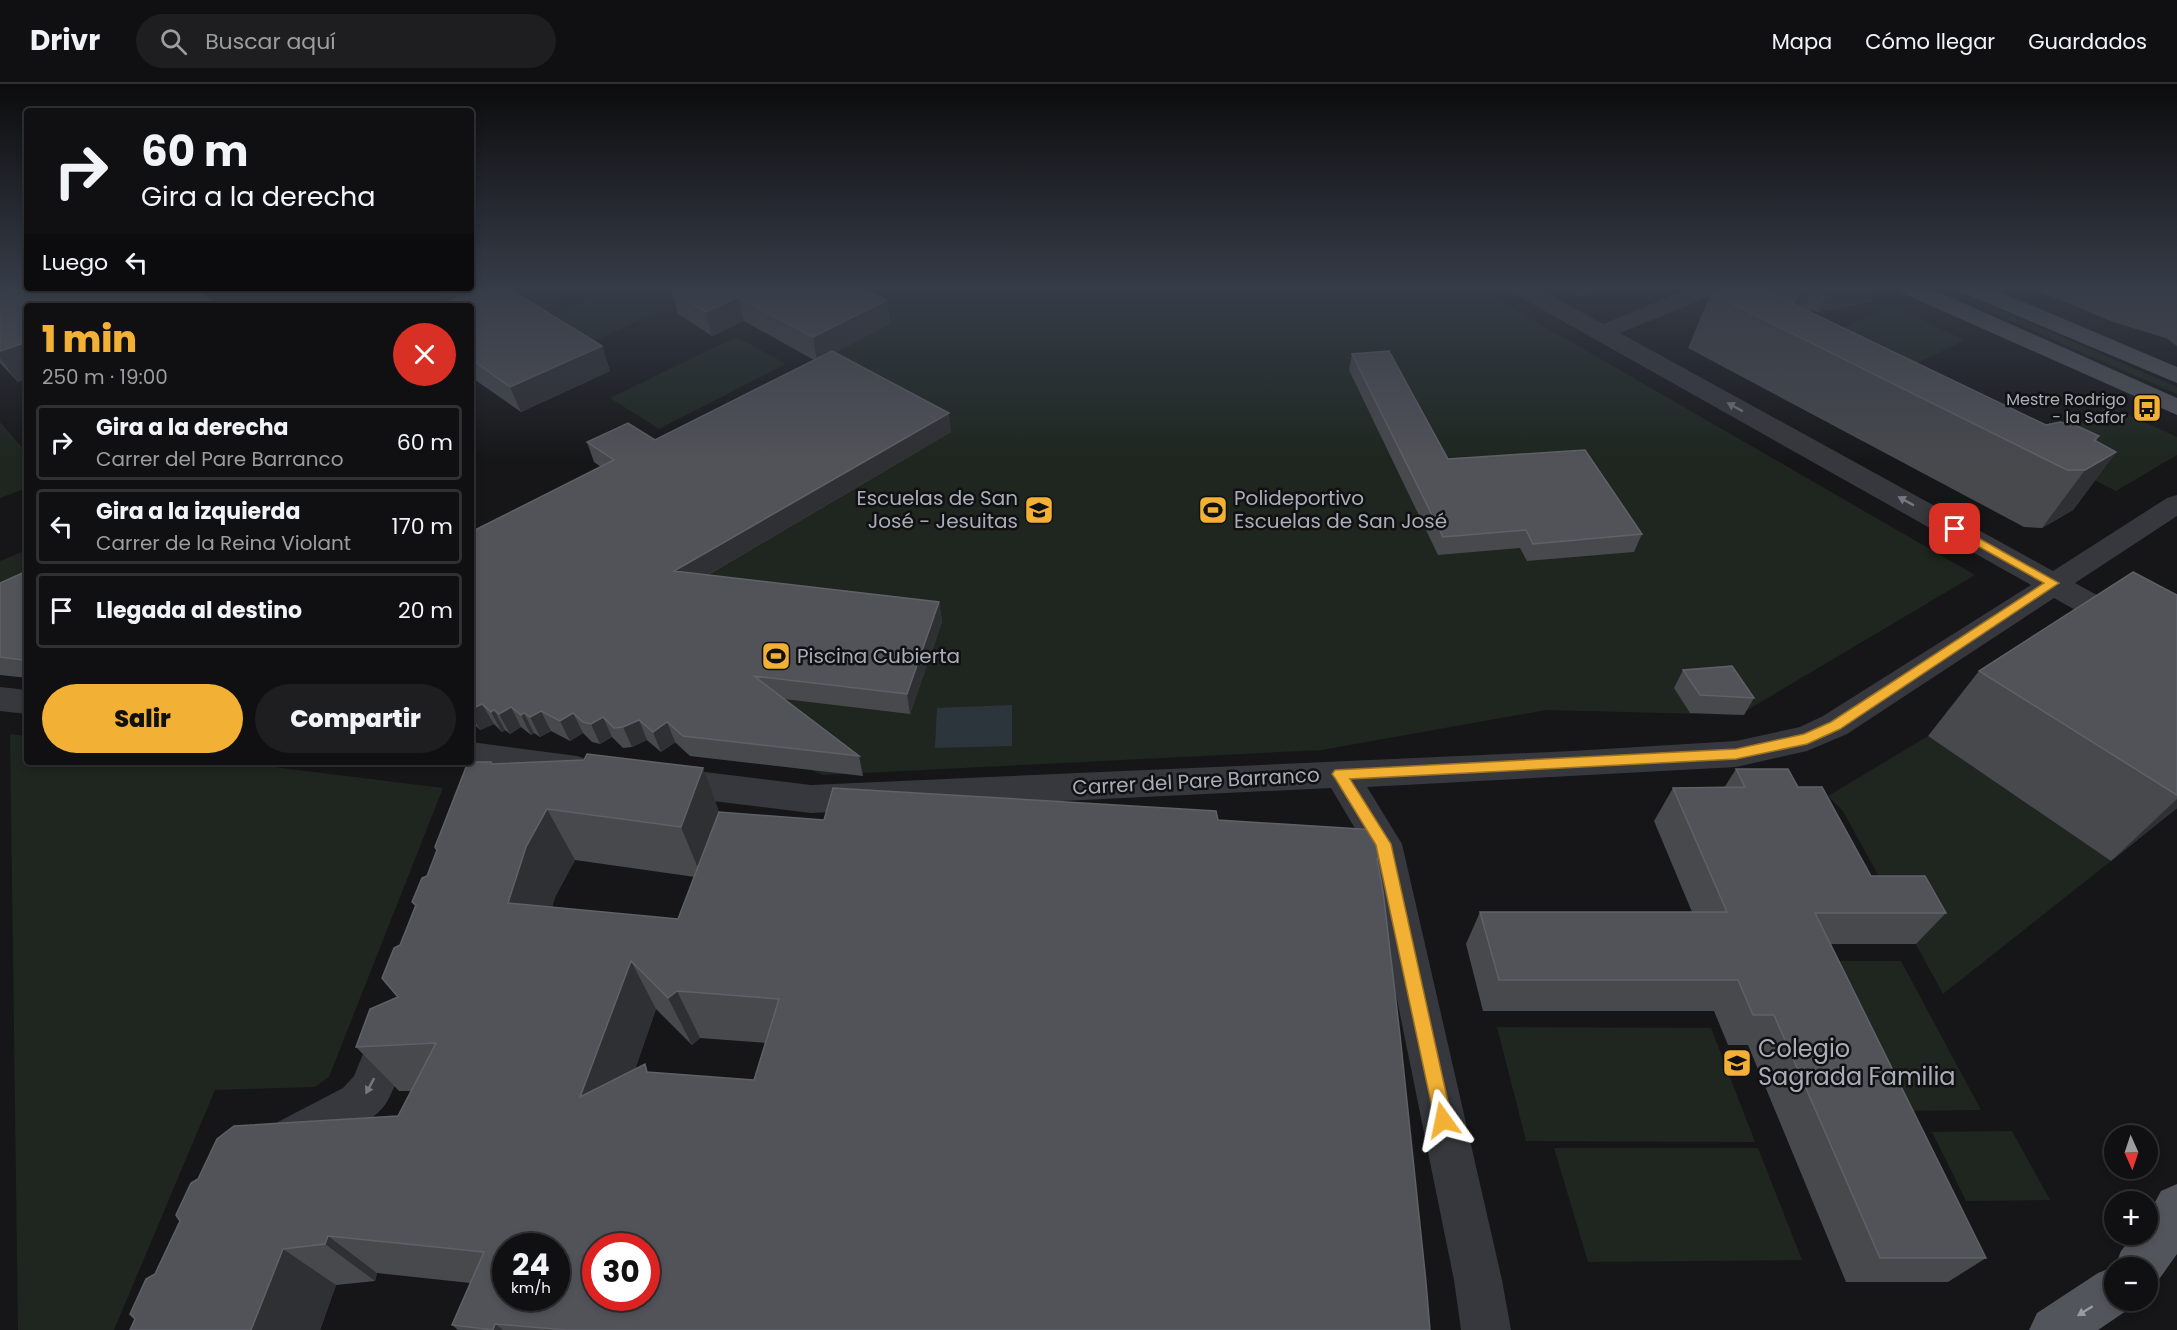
<!DOCTYPE html>
<html lang="es">
<meta charset="utf-8">
<style>
body{margin:0;font-family:Poppins,sans-serif;background:#1e1e20;color:#f1f3f6;height:100vh;display:flex;flex-direction:column;font-size:22px;white-space:nowrap}
*{box-sizing:border-box;margin:0}
p{font-size:20px;color:#9c9d9f}
.icon{flex:none;width:33px;height:33px;fill:none;stroke:currentColor;stroke-width:2;stroke-linecap:round;stroke-linejoin:round}
.map{position:relative;flex:1;overflow:hidden}
.details{position:absolute;left:24px;top:219px;width:450px;height:462px;display:flex;flex-direction:column;background:#101012;border-radius:6px;box-shadow:0 3px 9px #0003,0 0 0 2px #303032}
.details>*{flex:none}
.guide{position:absolute;left:24px;top:24px;width:450px;height:183px;border-radius:6px;box-shadow:0 3px 9px #0003,0 0 0 2px #303032;background:#101012;color:#f1f3f6;overflow:hidden}
.needle{width:39px;rotate:177deg}
.controls{position:absolute;left:2104px;top:1041px;display:grid;gap:12px}
.controls a{display:grid;place-items:center;width:54px;height:54px;border-radius:50%;background:#101012;box-shadow:0 3px 9px #0003,0 0 0 2px #303032;font-size:30px}
.speed{position:absolute;left:492px;top:1149px;display:flex;gap:12px;font-size:30px;font-weight:700;text-align:center}
.speed>*{display:grid;place-content:center;width:78px;height:78px;border-radius:50%;background:#101012;box-shadow:0 3px 9px #0003,0 0 0 2px #303032;line-height:1}
.speed small{font-size:15px;font-weight:400}
.speed .limit{border:9px solid #d22;background:#fff;color:#111}
.pin{position:absolute;display:grid;place-items:center;width:51px;height:51px;color:#fff;margin:-26px;border-radius:12px;box-shadow:0 3px 9px #0006}
.me{position:absolute;width:66px;margin:-33px;rotate:348deg;stroke-linejoin:round;filter:drop-shadow(0 0 4px #0008)}
.turn{display:flex;align-items:center;gap:21px;height:126px;padding:0 18px;font-size:27px}
.turn .icon{width:78px;height:78px;stroke-width:2.5}
.turn b{display:block;font-size:42px;line-height:51px}
.then{display:flex;align-items:center;height:57px;padding:0 18px;background:#0003;gap:12px;font-size:22px}
.round{display:grid;place-items:center;flex:none;width:63px;height:63px;border-radius:32px;background:#1e1e20}
.headline{display:flex;align-items:center;justify-content:space-between;height:102px;padding:0 18px}
h1{font-size:36px;font-weight:800;line-height:45px;color:#f2b134}
.action{display:flex;gap:12px;margin-top:auto;padding:12px 18px}
.action a{flex:1;height:69px;border-radius:36px;background:#f2b134;color:#111;font-size:24px;font-weight:800;line-height:69px;text-align:center}
.action a+a{background:#1e1e20;color:#f1f3f6}
ul{padding:0;list-style:none}
li{display:flex;align-items:center;gap:18px;height:75px;margin:0 12px 9px;padding:0 6px;border:3px solid #303032;border-radius:6px}
li div{flex:1}
li b{display:block;font-size:22px}
li em{font-style:normal}
header{display:flex;align-items:center;gap:36px;box-sizing:border-box;height:84px;padding:0 30px;background:#101012;border-bottom:2px solid #303032}
header strong{font-size:28px}
nav{display:flex;gap:33px;margin-inline-start:auto;font-size:21px}
.search{width:420px;height:54px;background:#1e1e20;display:flex;align-items:center;gap:15px;box-sizing:border-box;padding:0 21px;border-radius:33px;color:#9c9d9f;font-size:22px}
.map>svg:first-child{display:block}
</style>
<header>
<strong>Drivr</strong>
<div class="search"><svg class="icon" aria-label="search" viewBox="0 0 24 24"><circle cx="10" cy="10" r="6"/><path d="M15 15l6 6"/></svg>Buscar aquí</div>
<nav><a>Mapa</a><a>Cómo llegar</a><a>Guardados</a></nav>
</header>
<div class="map">
<svg width="2177" height="1246" viewBox="0 0 2177 1246">
<rect width="100%" height="100%" fill="#161618"/>
<path fill="#1e261f" d="M525,203L471,225V222H458L438,209L451,204Z
M532,203H593L541,225L515,210Z
M618,203H714L591,258L548,233Z
M818,203H1476L1975,491L1739,631L1546,626L1322,666L823,691L811,686L690,672L675,659L661,668L645,655L643,529L836,286Z
M1933,203H1948L2177,303V310Z
M1892,222L1965,256L1887,294L1813,257Z
M736,253L786,280L659,345L610,314Z
M2109,322L2177,353V371L2116,407L2031,365Z
M0,338L27,369V404L0,414Z
M27,466V501L0,513V477Z
M10,650L27,652V678H234L443,704L329,993L315,1003L215,1006L114,1246H18Z
M1928,652L2111,777L1943,910L1843,727L1828,712Z
M1811,877H1901L1981,1026L1882,1027Z
M1497,943L1711,944L1755,1058L1526,1057Z
M2012,1047L2050,1116L1966,1117L1932,1048Z
M1554,1064H1758L1802,1176L1588,1178Z"/>
<path fill="#2c353c" d="M1012,621V662L935,664L937,624Z"/>
<g fill="none" stroke-linecap="round" stroke-linejoin="round">
<path fill="#37383d" fill-rule="evenodd" d="M1508,203H1536L1603,240L1693,203H1724L1721,208L1620,249L2053,487L2167,414L2177,411V432L2075,499L2177,555V580L2166,577L2054,514L1847,650L1807,667L1736,683L1367,703L1402,760L1502,1196L1511,1246H1461L1454,1196L1366,763L1331,704L811,729L664,711L652,707L647,697L652,687L664,683L811,701L1572,667L1736,657L1800,643L1823,632L2031,501L1511,208Z
M0,603L27,606V630L0,627Z
M471,658L577,672L589,676L594,685L589,694L577,698L471,684L458,678H471Z
M394,925L409,931L415,944C407,966 397,1003 385,1021C371,1041 314,1067 290,1077L274,1070L268,1055L274,1040L343,1004L354,992L379,931Z"/>
<path fill="#53555c" fill-rule="evenodd" d="M1897,203H1927L2177,314V331L1900,208Z
M1958,203H1988L2177,283V299L1961,208Z
M2177,1100V1170L2155,1201L2148,1204V1184H2115V1216H2135L2132,1223L2098,1246H2029L2037,1229L2098,1189L2115,1182L2121,1167L2134,1150H2148V1131L2161,1107Z"/>
</g>
<path fill="#47494d" fill-rule="evenodd" d="M0,203L27,222V294L18,298L0,279Z
M1562,203H1611L1581,213Z
M1764,203H1879L1871,218L1818,228L1806,226L2046,341L2099,352L2096,357L2116,368L2073,426L2042,444L2024,443L1688,264L1711,209L1763,205Z
M2029,203H2177V262L2166,254L2113,238Z
M671,206L887,216L890,240L835,268L951,348L708,491L939,518L942,538L910,630L784,615L859,672L863,692L690,672L675,658L661,668L647,656L632,663L623,664L612,653L600,660L592,658L583,649L570,657L551,647L540,653L534,649L531,651L521,643L510,650L505,646L502,648L494,640L480,646L476,642L472,644L471,642V448L601,383L594,378L587,358L655,356L814,276L744,237L712,252L678,230Z
M471,222L602,262L610,287L521,328L471,293Z
M1352,270L1448,375L1642,450L1634,468L1527,477L1520,464L1438,471L1349,286Z
M27,487V594L0,591V499Z
M2177,511V724L2111,777L1928,652L1979,587Z
M1683,586L1754,614L1744,631L1690,629L1674,604Z
M492,680L719,728L824,736H1218L1379,773L1378,779L1430,1246H458L452,1241L470,1199L377,1189L375,1197L336,1201L320,1246H130L155,1190L398,1032L411,1007H399L356,963L398,913L400,861L415,822L412,818ZM575,776L695,793L678,835L552,823L555,813ZM656,925L692,961L700,954L766,959L754,996L649,988L635,985Z
M1736,685L1798,703L1871,792L1946,829L1916,860H1831L1986,1174L1948,1198H1846L1748,961H1728L1714,927H1483L1466,860L1480,828H1692L1654,737L1673,704H1724Z"/>
<path fill="#2f3033" d="M1584,203H1611L1581,213Z
M1802,203H1814L1803,226L1789,231Z
M1830,203H1879L1871,218L1818,228Z
M738,213L744,237L712,252L706,228Z
M887,216L890,240L817,278L813,253Z
M27,258V294L18,298L0,274V267Z
M602,262L610,287L521,328L510,303Z
M949,329L951,348L680,507L674,487Z
M2116,368L2073,426L2042,444L2085,386Z
M939,518L942,538L910,630L907,610Z
M27,574V581L23,576Z
M482,620L494,640L480,646L471,630V625Z
M511,623L521,643L510,650L499,630Z
M494,626L505,646L502,648L491,628Z
M541,627L551,647L540,653L530,633Z
M524,629L534,649L531,651L521,631Z
M573,629L583,649L570,657L560,637Z
M603,633L612,653L600,660L591,640Z
M471,634L476,642L472,644L471,641Z
M639,636L647,656L632,663L623,643Z
M667,638L675,658L661,668L653,648Z
M703,684L722,735L702,794L681,743Z
M2177,715V724L2111,777Z
M547,725L575,776L555,813L539,868L508,819L526,763Z
M631,877L656,925L611,1056L580,1013Z
M677,907L700,954L692,961L668,914Z
M328,1152L377,1189L375,1197L325,1160Z
M283,1165L336,1201L320,1246H251Z
M495,1240L503,1246H493Z"/>
<path fill="#525359" stroke="#5f6168" stroke-width="1.5" fill-rule="evenodd" d="M0,203H27V204H195L218,222H27V258L0,267V231H1L0,230Z
M484,203H506L602,262L510,303L471,275V222H437Z
M678,203H859L887,216L813,253L738,213L706,228L671,206Z
M1724,203H1758L2046,341L2060,338L2073,340L2099,352L2094,356L2116,368L2085,386H2067L1711,209Z
M832,267L949,329L674,487L939,518L907,610L754,592L859,672L683,652L667,638L653,648L639,636L623,643L614,644L603,633L591,640L583,638L573,629L560,637L541,627L530,633L524,629L521,631L511,623L499,630L494,626L491,628L482,620L471,625V448L614,376L587,358L628,339L655,356Z
M1389,267L1448,375L1585,366L1642,450L1533,460L1526,446L1443,453L1352,270Z
M27,487V574L23,576L0,573V499Z
M2133,488L2177,511V711L1979,587Z
M1732,582L1754,614L1700,611L1683,586Z
M587,670L703,684L681,743L547,725L526,763L508,819L678,835L719,728L824,736L833,704L1216,727L1218,736L1376,746L1379,773L1377,775L1383,807L1400,951L1426,1198L1430,1246H566L495,1240L493,1246L452,1241L484,1168L328,1152L325,1160L283,1165L251,1246H130L135,1235L130,1230L146,1195L155,1190L180,1137L176,1131L191,1099L198,1095L217,1055L234,1042L398,1032L436,959L356,963L370,925L398,913L382,894L394,864L400,861L416,821L412,818L422,794L427,792L437,766L435,763L468,678H491L492,680L584,676ZM631,877L668,914L677,907L779,915L754,996L647,988L645,980L580,1013ZM506,1162H556V1214H506ZM596,1162H646V1214H596Z
M1736,685H1788L1798,703H1822L1871,792H1925L1946,829H1815L1986,1174H1880L1774,931H1753L1738,896H1499L1480,828H1727L1673,704L1745,703Z"/>
<defs><path id="oneway-solid" d="M-6-.8H1V-3.2L6.5 0L1 3.2V.8H-6Z" transform="scale(1.5)"/></defs>
<g fill="#757881">
<use href="#oneway-solid" transform="translate(1735 323) rotate(-151)"/>
<use href="#oneway-solid" transform="translate(1906 417) rotate(-151)"/>
<use href="#oneway-solid" transform="translate(370 1002) rotate(118)"/>
</g>
<use fill="#979ba6" href="#oneway-solid" transform="translate(2085 1227) rotate(148)"/>
<linearGradient id="sky" x2="0" y2="1"><stop stop-color="#0c0c0d"/><stop offset="0.54" stop-color="#363c48"/><stop offset="1" stop-color="#363c48" stop-opacity="0"/></linearGradient>
<rect width="2177" height="378" fill="url(#sky)"/>
<path fill="#f2b134" stroke="#9d7322" stroke-width="1.5" d="M1955,441L2059,499L1840,645L1807,660L1736,675L1350,695L1391,760L1452,1036L1449,1042L1443,1044L1436,1042L1376,761L1335,694L1332,690L1335,686L1736,665L1804,650L1831,638L2044,499L1951,447L1950,445Z"/>
<defs>
<g id="bus-square" transform="scale(1.5)"><rect x="-9" y="-9" width="18" height="18" rx="4" fill="#f2b134" stroke="#111113"/><path d="M-5-6H5V4H4V6H2V4H-2V6H-4V4H-5ZM-3.5-4V0h7V-4ZM-3.5 1.2v1.5H-2V1.2ZM2 1.2v1.5H3.5V1.2Z" fill="#111"/></g>
<g id="school-square" transform="scale(1.5)"><rect x="-9" y="-9" width="18" height="18" rx="4" fill="#f2b134" stroke="#111113"/><path d="M0-5L7-2L0 1L-7-2ZM-4 1L0 2.5L4 1V4Q0 6-4 4Z" fill="#111"/></g>
<g id="stadium-square" transform="scale(1.5)"><rect x="-9" y="-9" width="18" height="18" rx="4" fill="#f2b134" stroke="#111113"/><path d="M0-5a6.5 5 0 1 0 0 10a6.5 5 0 1 0 0-10ZM-3.5-1.8h7v3.6h-7Z" fill="#111"/></g>
</defs>
<g fill-rule="evenodd">
<use href="#bus-square" x="2147" y="324"/>
<use href="#school-square" x="1039" y="426"/>
<use href="#stadium-square" x="1213" y="426"/>
<use href="#stadium-square" x="776" y="572"/>
<use href="#school-square" x="1737" y="979"/>
</g>
<g text-anchor="middle" stroke-width="5" stroke-linejoin="round" paint-order="stroke">
<g font-size="16" fill="#a8adb8" stroke="#111113" text-anchor="end">
<text x="2126" y="321">Mestre Rodrigo<tspan x="2126" dy="18">- la Safor</tspan></text>
</g>
<g font-size="20" fill="#a8adb8" stroke="#111113" text-anchor="start">
<text x="1018" y="421" text-anchor="end">Escuelas de San<tspan x="1018" dy="23">José - Jesuitas</tspan></text>
<text x="1234" y="421">Polideportivo<tspan x="1234" dy="23">Escuelas de San José</tspan></text>
<text x="797" y="579">Piscina Cubierta</text>
</g>
<g font-size="20" fill="#a8adb8" stroke="#111113">
<text transform="translate(1196 697) rotate(-3)" y="7">Carrer del Pare Barranco</text>
</g>
<g font-size="24" fill="#a8adb8" stroke="#111113" text-anchor="start">
<text x="1758" y="973">Colegio<tspan x="1758" dy="28">Sagrada Familia</tspan></text>
</g>
</g>
</svg>
<div class="controls">
<a><svg class="needle" viewBox="-14 -14 28 28"><path d="M0-13l5 13h-10z" fill="#e53935"/><path d="M0 13l5-13h-10z" fill="#9c9d9f"/></svg></a>
<a>+</a>
<a>−</a>
</div>
<div class="speed"><div>24<small>km/h</small></div><div class="limit">30</div></div>
<div class="pin" style="left:1955px;top:445px;background:#d93025"><svg class="icon" aria-label="arrive" viewBox="0 0 24 24"><path d="M6 21V4h12l-3 4 3 4H6"/></svg></div>
<svg class="me" style="left:1443px;top:1036px" viewBox="-20 -20 40 40"><path d="M0-17L14 15 0 8-14 15z" fill="#f2b134" stroke="#fff" stroke-width="4"/></svg>
<div class="guide">
<div class="turn"><svg class="icon" aria-label="right" viewBox="0 0 24 24"><path d="M7 20v-9h11M14 6l5 5-5 5"/></svg><div><b>60 m</b>Gira a la derecha</div></div>
<div class="then">Luego<svg class="icon" aria-label="left" viewBox="0 0 24 24"><path d="M17 20v-9H6M10 6l-5 5 5 5"/></svg></div>
</div>
<section class="details">
<div class="headline"><div><h1>1 min</h1><p>250 m · 19:00</p></div><a class="round" style="background:#d93025;color:#fff"><svg class="icon" aria-label="close" viewBox="0 0 24 24"><path d="M6 6l12 12M18 6L6 18"/></svg></a></div>
<ul>
<li><svg class="icon" aria-label="right" viewBox="0 0 24 24"><path d="M7 20v-9h11M14 6l5 5-5 5"/></svg><div><b>Gira a la derecha</b><p>Carrer del Pare Barranco</p></div><em>60 m</em></li>
<li><svg class="icon" aria-label="left" viewBox="0 0 24 24"><path d="M17 20v-9H6M10 6l-5 5 5 5"/></svg><div><b>Gira a la izquierda</b><p>Carrer de la Reina Violant</p></div><em>170 m</em></li>
<li><svg class="icon" aria-label="arrive" viewBox="0 0 24 24"><path d="M6 21V4h12l-3 4 3 4H6"/></svg><div><b>Llegada al destino</b></div><em>20 m</em></li>
</ul>
<div class="action"><a>Salir</a><a>Compartir</a></div>
</section>
</div>
